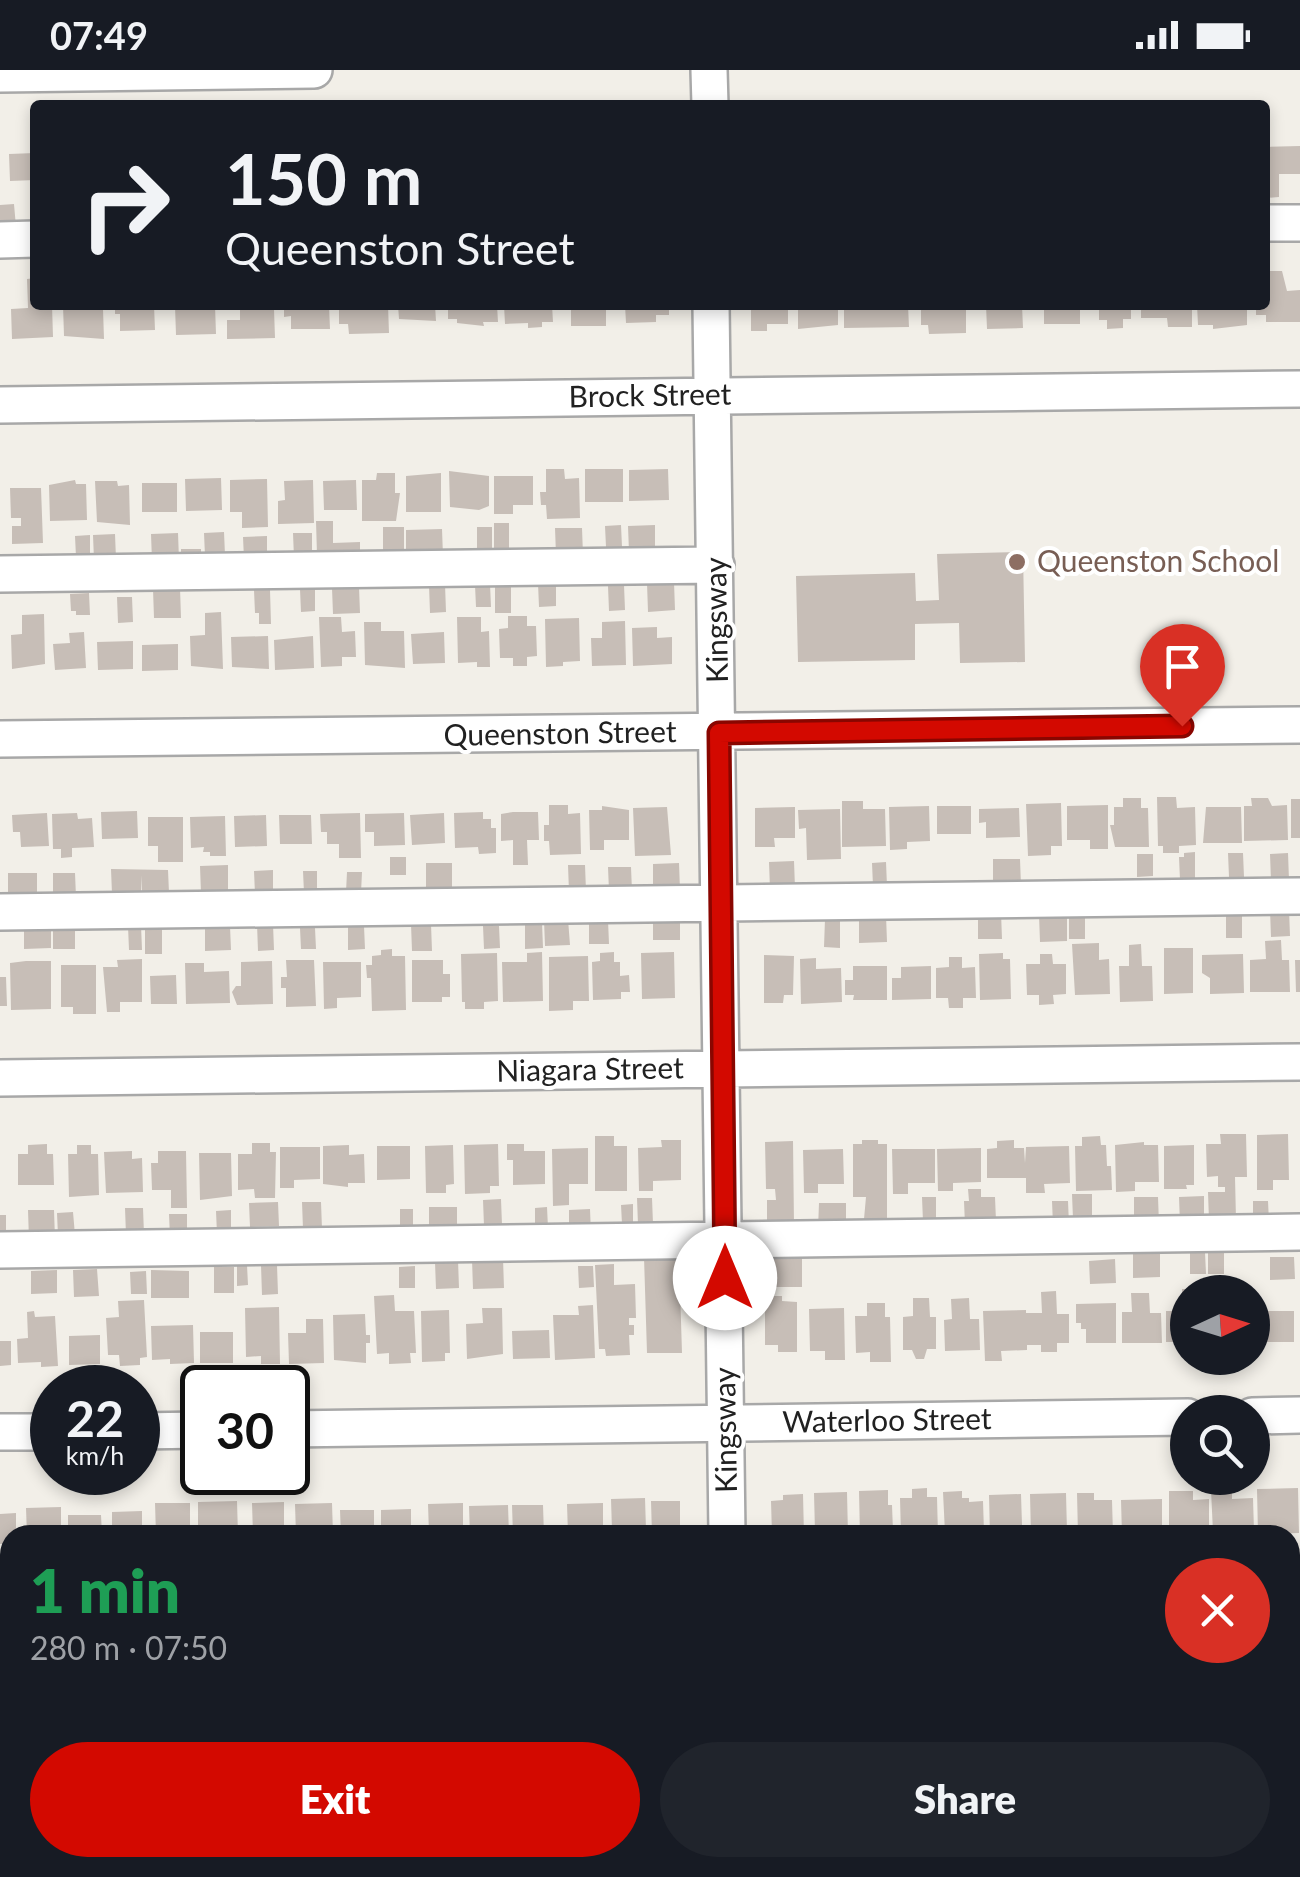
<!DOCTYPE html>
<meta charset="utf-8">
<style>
body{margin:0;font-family:Lato,sans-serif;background:#20242c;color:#f1f3f6;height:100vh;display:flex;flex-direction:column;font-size:38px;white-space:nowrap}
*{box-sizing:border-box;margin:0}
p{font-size:32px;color:#9ea1a6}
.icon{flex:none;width:55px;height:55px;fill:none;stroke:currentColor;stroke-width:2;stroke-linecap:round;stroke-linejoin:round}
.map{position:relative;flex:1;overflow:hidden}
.sheet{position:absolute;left:0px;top:1455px;width:1300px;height:352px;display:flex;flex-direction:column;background:#171b24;border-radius:30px 30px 0 0;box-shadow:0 5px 15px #0003}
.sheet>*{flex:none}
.hud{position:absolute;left:30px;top:30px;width:1240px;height:210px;border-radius:10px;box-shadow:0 5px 15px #0003;background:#171b24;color:#f1f3f6;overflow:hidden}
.needle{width:65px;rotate:86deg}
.tools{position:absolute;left:1170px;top:1205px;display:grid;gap:20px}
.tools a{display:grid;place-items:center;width:100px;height:100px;border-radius:50%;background:#171b24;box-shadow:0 5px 15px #0003;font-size:50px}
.speed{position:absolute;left:30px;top:1295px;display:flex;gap:20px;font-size:50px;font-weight:700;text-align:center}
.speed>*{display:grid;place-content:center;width:130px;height:130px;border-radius:50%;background:#171b24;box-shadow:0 5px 15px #0003;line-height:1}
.speed small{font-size:25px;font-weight:400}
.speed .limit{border:5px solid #111;border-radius:15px;background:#fff;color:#111}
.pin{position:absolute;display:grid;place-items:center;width:85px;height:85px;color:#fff;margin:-102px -42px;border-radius:50% 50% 50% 0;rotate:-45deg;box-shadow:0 0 10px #0007}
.pin .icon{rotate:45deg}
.me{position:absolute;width:110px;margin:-55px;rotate:0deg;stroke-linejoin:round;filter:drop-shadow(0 0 8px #0008)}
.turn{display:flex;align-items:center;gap:35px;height:210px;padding:0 30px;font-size:45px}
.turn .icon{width:130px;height:130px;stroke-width:2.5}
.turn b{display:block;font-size:70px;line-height:85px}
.round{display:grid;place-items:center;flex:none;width:105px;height:105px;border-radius:52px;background:#20242c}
.summary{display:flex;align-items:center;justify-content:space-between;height:170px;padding:0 30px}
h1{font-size:60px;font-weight:800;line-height:75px;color:#1e9e55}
.cta{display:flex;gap:20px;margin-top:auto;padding:20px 30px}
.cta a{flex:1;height:115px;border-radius:60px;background:#d30900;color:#fff;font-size:40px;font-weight:800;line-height:115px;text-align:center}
.cta a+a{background:#20242c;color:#f1f3f6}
.status{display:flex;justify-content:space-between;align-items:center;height:70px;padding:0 50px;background:#171b24;direction:ltr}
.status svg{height:28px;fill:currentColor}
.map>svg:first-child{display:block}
</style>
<div class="status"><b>07:49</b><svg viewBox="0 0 49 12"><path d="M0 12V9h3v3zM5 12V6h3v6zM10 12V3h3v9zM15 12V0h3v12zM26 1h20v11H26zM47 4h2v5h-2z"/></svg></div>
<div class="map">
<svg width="1300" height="1807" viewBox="0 0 1300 1807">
<rect width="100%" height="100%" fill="#f2efe8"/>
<path fill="#c7beb7" d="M1300,76V104H1279V127L1265,128V77Z
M35,83V110L10,111L9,84Z
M14,134L16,157H0V135Z
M1268,201H1282L1287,221L1300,220V252H1266V245H1256V235H1265Z
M35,208V235H52L53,267L12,269L11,239L28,238L27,209Z
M63,235H98V239H103L104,269L64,266Z
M115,235H154L155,260L120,261V244H115Z
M189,235H215L216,264L176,265L175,236Z
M284,235H329L330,259H291V246L284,247Z
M349,235H388L389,263L349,264L348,254H339V238H349Z
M398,235H435L436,251L399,249Z
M448,235H497L498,252H483L484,256L457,253V249H448Z
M504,235H552L553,252H542V257L528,258V253L505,254Z
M571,235H606V256H571Z
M625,235H669V245H656V252L626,253Z
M751,235H788V254H767V261H751Z
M798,235H838V255L798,259Z
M844,235H908L909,257L844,258Z
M921,235H966V263L929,264L928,255H921Z
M986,235H1022L1023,258L987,259Z
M1044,235H1080V254H1044Z
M1099,235H1131V249H1123V258L1107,259V250H1099Z
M1141,235H1192V257H1168L1167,248H1141Z
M1197,235H1247V255L1213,259V255H1198Z
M240,239H274L275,268L227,269V250H240Z
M546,399H564L565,409L579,408L580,448L547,449L546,435H541L540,422H546Z
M585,399H623V432H585Z
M668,399L669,430L629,431V400Z
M449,401L489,406V436L479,440L450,437Z
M377,403H395V423H400L396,451H362V410H376Z
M441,403V442H406V406Z
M494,406H533V435H513V444H494Z
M221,408L222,440L186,441L185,409Z
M267,409L268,457L242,458V442H230V410Z
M75,410L76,414H86L87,450L50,451L49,415Z
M313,410L314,453L278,454V431L285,430L284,411Z
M356,410L357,440H324L323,411Z
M95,411H117L118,416L129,415L130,455L97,452Z
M142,413H177V442H142Z
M10,418H41L43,473L12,474V456H21V448H11Z
M316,451H333V473L360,472V490L317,485Z
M494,453H509V479H494Z
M621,455L622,477H606L605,456Z
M655,455V482H629L628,456Z
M383,457H404V485L383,486Z
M477,457H492V483H477Z
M555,458H582L583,485H556Z
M442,459L443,486L406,487V460Z
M224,462L225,485L205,486L204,463Z
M178,463L179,490L152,491L151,464Z
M293,463H312V487L294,488Z
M115,464L116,489L94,490L93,465Z
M90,465V486L76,487L75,466Z
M267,466V489H244L243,467Z
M181,479H201V492H181Z
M1023,482L1025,592L960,593L959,553L915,554V590L798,592L796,506L915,503L916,531L939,530L937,484Z
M674,512L675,540L648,542L647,513Z
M538,513H556V536L539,537Z
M445,514L446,542L430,543L429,515Z
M490,514L491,537H476L475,515Z
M495,515H511V543H495Z
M624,515L625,540L609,541L608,516Z
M359,517L360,543L333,544L332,518Z
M180,518L181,548H154L153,519Z
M300,519H315V541L301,542Z
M254,520H270L271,554H259V543H255Z
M89,523L90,545H76V541H71L70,524Z
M117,527H132L133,552L118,553Z
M221,542L223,599L191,596L190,566L205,565V543Z
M44,544L45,594L12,599L11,565L22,564V545Z
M508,546H527V556H536L537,586L527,587V596H513V588H500L499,559L508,558Z
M319,547H341L342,562L355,561L356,587H342V596L321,597Z
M457,547H481V562L489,561L490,597H477V592L458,593Z
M579,548L580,591L563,592V596L546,597L545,549Z
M625,551L626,595L592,596L591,568H602V552Z
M364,552H381V561H404L405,598L365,595Z
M657,557V568L672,567V594L633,596L632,558Z
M84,562L86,598L55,600L53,574L70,573L69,563Z
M444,562L445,593L413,594L411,564Z
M268,566L269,599L232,597L231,567Z
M313,566L314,598L275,600L274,570Z
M133,571V599L98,600L97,572Z
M178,574V600L142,601V575Z
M1157,727H1176L1177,738L1195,737L1196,775L1179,776V783H1163V776H1158Z
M1123,728H1141V738H1148L1149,777H1115L1110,755H1114V737H1123Z
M1251,728H1268L1272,736L1287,735L1288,770L1244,771V736H1252Z
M1291,729H1300V768H1291Z
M842,731H863V739H885L886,776L842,777Z
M1061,733L1062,776H1051V785L1028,786L1026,734Z
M549,735H568V744L580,743L581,784L550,785L549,771H544V755H549Z
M1108,735V779H1090V770H1067V736Z
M602,736L629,740V770H604V780H590L589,740H602Z
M929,736L930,771L907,772V779L890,780L889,737Z
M937,736H971V764H937Z
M667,737L671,785L635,786L633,738Z
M795,737V768H774L775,777H755V738Z
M1206,737H1241L1242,773H1203Z
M1019,738L1020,767L986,768V752L979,753V739Z
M840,739L841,789L807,790L806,758L799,759L798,740Z
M137,741L138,768L102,769L101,742Z
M483,742V749H491V758H496V783L479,784L478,777L455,778L454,743Z
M513,742H538L539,770H527L528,795H513V770L501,771V744Z
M47,743L49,776L21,777L20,762H13L12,745Z
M77,743L78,749L92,748L94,777L72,778V787L61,788V779H53L52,744Z
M360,743L361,788H339V774H327V762H321L320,744Z
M404,743L405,775L374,776V762H365V744Z
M444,743L445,773L412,775L410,745Z
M266,745L267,776L235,777L234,746Z
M279,745H311L312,774H280Z
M225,746L226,786H210V782H203L204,777L191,778L190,747Z
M148,747H183V792H158V776H148Z
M1195,782V809L1180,810L1179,787H1184V783Z
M1228,783H1243L1244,807H1229Z
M1288,783L1289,810L1271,811L1270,784Z
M1137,784H1153V806L1137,807Z
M390,787H406V805H390Z
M993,789H1020L1021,816L993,817Z
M794,791L795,818L770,819L769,792Z
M886,792L887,816H873L872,793Z
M426,793H452V820L426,821Z
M679,793L680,820L653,821V794Z
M228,795V823H201L200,796Z
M568,795H585L586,821L569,822Z
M608,797H631L632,821H609Z
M111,799L168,800L169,823L142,824V805L141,824H112Z
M273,800V824H255L254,801Z
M303,801H317V823H304Z
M347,802H362L361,823L346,822Z
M8,803H37V829L8,830Z
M53,803H75L76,827L53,828Z
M1289,839L1290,866L1271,867L1270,840Z
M978,842H1001L1002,869H978Z
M1069,842H1085V869H1069Z
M1067,844V871L1040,872L1039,845Z
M1226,844H1242V868H1226Z
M886,845L887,872L859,873V846Z
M653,848H680V870H653Z
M568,849L570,875L545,876L544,850Z
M825,849H840V878L824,877Z
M589,850H608L609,874H589Z
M51,852V878L24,879V853Z
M542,852L543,878L525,879V853Z
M257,854H273L274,880L258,881Z
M411,854H431L432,881H412Z
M53,855H75V879H53Z
M141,855L142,880H129L128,856Z
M145,856H162V884H145Z
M230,856L231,880L205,881V859Z
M364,856L365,879L348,880V857Z
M483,856H499L500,878L484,879Z
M300,858H315L316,879H301Z
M1281,870L1282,890H1289L1290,922H1250V890L1266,889L1265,871Z
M1099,873V890L1109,889L1110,924L1075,925L1072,874Z
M1141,874L1142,896H1152L1153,931L1120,932L1119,896H1129V875Z
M1164,878H1193V923L1164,924Z
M392,879V886H405L406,940L372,941L371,908H367L366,895H372V886L381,885V880Z
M542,882L543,931L503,932L502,892H527V883Z
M614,882V892H620V906L629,905L630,922H621V929L593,930L592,892L600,891V883Z
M674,882L675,928L642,929L641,883Z
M497,883L498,931L484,932V939H465V932H462L461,884Z
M1003,883V889H1010L1011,929L980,930L979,884Z
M1040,884H1052L1053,894H1066V924L1053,925L1054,934L1039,935V925H1027L1026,894H1040Z
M1243,884L1244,923L1210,924V908L1202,903V885Z
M764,885L794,886L793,925H784L783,933H764Z
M588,886L589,931H573V940L549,941V887Z
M949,887H962V898L975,897L976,928H963V938H949L948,928H936V898L949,897Z
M816,888V899L841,898L842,932L801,934L800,889Z
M142,889V932H120V942H107L103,897H118L117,890Z
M286,890H314L316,936L286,937V918H281V907H287Z
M412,890H443V904H450V927H442V932H412Z
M1295,890H1300V922H1296Z
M26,891H51V939L11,940L10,893Z
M272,891L273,934L237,935L232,922L236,916H241V892Z
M323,892H361V927L337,928V938L324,939Z
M185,893H204V902L229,901L230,933L186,934Z
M61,895H96V944H73V937H61Z
M853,896H887V930H853L854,925H845V910H853Z
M931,896V929L892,930V908H901V897Z
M176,905L177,934H151L150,906Z
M0,907H6L7,936H0Z
M1220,1064H1246L1247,1107H1235L1236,1150L1209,1151L1208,1122H1225V1117H1218V1106L1207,1107L1206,1074H1221Z
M1288,1064L1289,1110H1273V1120H1257V1065Z
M595,1066H614V1076H627V1121H595Z
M1100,1066L1101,1075H1106L1107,1096H1111L1112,1120L1076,1121L1075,1076H1082V1067Z
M661,1070H681V1110L653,1111V1121H639L638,1078L662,1077Z
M862,1070H878V1074H887V1160H863L866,1127H853V1074H862Z
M1014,1070V1078H1024L1025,1093L1026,1077L1069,1076L1070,1113L1044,1114L1045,1123H1026V1108H987V1079L997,1078V1071Z
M793,1071L794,1155H767V1130H776L775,1119H766L765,1072Z
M1144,1072V1075H1158L1159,1112H1135V1121L1116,1122L1115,1075Z
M252,1073H270V1082H276L275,1128H255L254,1119L238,1120V1084H252Z
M47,1074V1084H53L54,1115H18V1084H28V1075Z
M498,1074L499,1116H490V1123L465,1124L464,1075Z
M507,1074H524V1081H545V1114L513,1115V1090H507Z
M77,1075H91V1084H98L99,1125L69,1127L68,1084H77Z
M349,1075V1085L364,1084L365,1113H348V1117L323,1114V1076Z
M453,1075L454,1114L446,1115V1123H426L425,1076Z
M1194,1075V1115H1186L1187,1119H1164V1076Z
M377,1076H410V1109L377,1110Z
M280,1077H320V1109L294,1110V1118H280Z
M588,1078V1114H569V1135L553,1136L552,1079Z
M981,1078V1112L953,1113V1121H938L937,1079Z
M843,1079L844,1114H818V1123H804L803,1080Z
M892,1079H935V1113H908V1124H893Z
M132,1081V1089L142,1088L143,1122L106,1123L104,1082Z
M158,1081H186L187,1138H171V1120H152L151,1093H158Z
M199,1083H231L232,1126L200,1130Z
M968,1119H981V1127H995L996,1151L965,1155L964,1131H969Z
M1072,1124H1092V1149H1073Z
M1204,1126V1153L1180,1154L1179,1127Z
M922,1127H936V1152H923Z
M1134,1127H1158L1159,1154L1134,1155Z
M637,1128H652L653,1154L638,1155Z
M501,1129L502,1155L484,1156L483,1130Z
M1052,1131H1068L1069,1155H1053Z
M1253,1131H1268L1269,1152L1253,1153Z
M278,1132L279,1156L250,1157L249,1133Z
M302,1132H321L322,1159H303Z
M819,1133H846V1159H818Z
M633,1134V1154H622L621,1135Z
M429,1137H457V1164L429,1165Z
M547,1137L548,1158H535V1138Z
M125,1138H143L144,1164L126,1165Z
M400,1139H413V1159H400Z
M590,1139L591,1164H569V1140Z
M28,1140H54L55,1169L29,1170Z
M231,1140V1164H217L216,1141Z
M73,1142L75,1165L58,1166L57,1143Z
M169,1144H187V1167H170Z
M0,1145H6V1166H0Z
M1133,1181H1160V1207L1133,1208Z
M1190,1182H1205L1206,1204H1190Z
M1224,1182V1204H1208V1183Z
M770,1184H802V1217H771Z
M679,1186L682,1283H647L644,1187Z
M1270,1187H1294L1295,1209L1270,1210Z
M503,1188L504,1218L473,1219L472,1189Z
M1115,1189L1116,1213L1090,1214L1089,1191Z
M458,1190L459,1218L436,1219L435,1192Z
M614,1194V1215L635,1214L636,1248H629V1255H634V1265H629L630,1285L606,1286L605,1279H599L595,1195Z
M237,1195H247L248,1215L237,1216Z
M261,1195H277L278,1224L262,1225Z
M415,1196V1218H399V1197Z
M578,1196H593L594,1217L579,1218Z
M214,1197H234V1223H214Z
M97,1199L99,1226L74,1227L73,1200Z
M57,1200V1223L31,1224V1201Z
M151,1200L189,1201V1228H151Z
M146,1201L147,1224H131L130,1202Z
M1182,1219H1188V1272H1166V1241H1182Z
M1056,1221L1057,1244H1069V1273H1057V1282H1041V1275H1027V1280L1001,1281L1002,1291H985L983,1241L1026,1240V1243H1042L1041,1222Z
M1131,1223H1149L1150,1243H1161L1162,1273H1122V1242H1132Z
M394,1225L395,1241H414L416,1283H410L411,1293L389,1294V1283L377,1284L374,1226Z
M765,1226H782V1231L797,1232V1282H778V1275H765Z
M913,1228H929L930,1247H936V1279H927L924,1289H916L912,1280H903V1247L913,1246Z
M969,1228L970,1249H979L980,1280L945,1281L944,1250L952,1249L951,1229Z
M144,1230L147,1287L140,1288V1295L120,1296L119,1285H108L106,1248L119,1247L118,1231Z
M867,1233H885V1247H890L891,1292H870V1282L856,1283L855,1246H867Z
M1116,1233V1273H1086V1259H1081V1253H1076V1234Z
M593,1235L595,1288L555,1290L553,1245H579L578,1236Z
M279,1237L280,1294H261V1286L246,1287L245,1238Z
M482,1238H502L503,1284L467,1289L466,1254L483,1253Z
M844,1238L845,1290H825V1281H810L809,1239Z
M449,1240L450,1283H445V1291L422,1292L421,1241Z
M34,1241L35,1247L55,1246L58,1296L41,1297V1292L18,1293L17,1269L28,1268L27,1242Z
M1259,1241H1294V1272H1259Z
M365,1244L366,1265H370V1273H366V1293L334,1290L333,1245Z
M306,1249H323L324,1293L289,1294L288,1263H306Z
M193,1255L194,1293L170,1294V1289L152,1290L151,1256Z
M549,1260L550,1288L513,1289L512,1261Z
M200,1262H233V1293H200Z
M100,1265V1294L69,1295V1266Z
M0,1271H11V1295L0,1296Z
M927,1418V1427H937L938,1465H901L900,1428H912V1419Z
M1298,1418L1299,1463L1258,1464L1257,1419Z
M1232,1419V1429L1253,1428L1254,1461L1213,1462L1211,1420Z
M888,1420V1435H892L893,1461L890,1465H860L859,1421Z
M962,1421V1428H969V1432L983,1431L984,1462H974L975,1465L945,1463L943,1422Z
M1169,1421H1193V1430L1209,1429V1464L1180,1465V1461H1169Z
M847,1422L848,1465L815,1462L814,1423Z
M1066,1423L1067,1462L1031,1465L1030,1424Z
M1077,1423H1094V1430H1112L1113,1465H1078Z
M803,1424L804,1465H772L771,1431L783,1430V1425Z
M1021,1424L1022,1455H1011V1465H990L989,1425Z
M645,1428L646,1460H612L611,1429Z
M1162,1429V1463L1122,1465L1121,1430Z
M237,1431L238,1465H198V1432Z
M651,1431H680V1465H652Z
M284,1432V1465H253L252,1433Z
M155,1433H190V1465H156Z
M332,1433L333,1465H296L295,1434Z
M463,1433V1462L429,1463L428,1434Z
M603,1433V1463L568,1464L567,1434Z
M508,1435L509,1465H470L469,1436Z
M512,1435H543L544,1465H513Z
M61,1437V1465H27L26,1438Z
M411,1439V1465H381V1440Z
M340,1440H374V1465H341Z
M142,1441V1465H112V1442Z
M16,1443V1465H10V1473L0,1474V1444Z
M68,1445H101L102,1465H68Z
M1290,1481H1299V1507L1290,1508Z
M10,1569V1595H0V1570Z
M1290,1607H1300V1643H1290Z
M0,1620H10V1652H0Z
M1290,1784H1300V1807H1262V1798H1290Z
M232,1798H371V1807H232Z
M769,1798H806V1807H769Z
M812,1798H849V1807H812Z
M858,1798H896V1807H858Z
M904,1798H943V1807H905Z
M951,1798H986V1807H951Z
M994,1798H1030L1031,1807H994Z
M1037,1798H1074V1807H1038Z
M1085,1798H1122V1807H1082Z
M1133,1798H1162L1163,1807H1133Z
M1180,1798H1209L1210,1807H1180Z
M1216,1798H1255L1256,1807H1216Z"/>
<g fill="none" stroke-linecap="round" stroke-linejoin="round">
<g stroke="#a8a8a8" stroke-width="40">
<path id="minor" d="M709,0L710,35
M0,4L314,0
M1265,153H1300
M0,170L35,169
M711,235L727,1465
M0,335L1300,319
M0,504L716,495
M0,669L1300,655
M0,842L1300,826
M0,1008L1300,992
M0,1180L1300,1162
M1252,1346L1300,1345
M288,1359L1188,1347
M138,1361L202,1360
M0,1362H52
M1290,1525H1300
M0,1545H10
M1290,1708H1300
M0,1727H10
M81,1798V1807
M733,1798V1807"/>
</g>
<use href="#minor" stroke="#fff" stroke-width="35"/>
</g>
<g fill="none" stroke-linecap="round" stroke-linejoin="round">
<g stroke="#890600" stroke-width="25">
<path id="route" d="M725,1208L719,663L1182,656"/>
</g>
<use href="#route" stroke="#d30900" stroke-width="18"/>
</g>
<circle fill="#8d6e63" stroke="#fff" stroke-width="4" cx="1017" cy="492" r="10"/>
<g text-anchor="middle" stroke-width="8" stroke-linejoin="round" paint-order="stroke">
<g font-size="30" fill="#212121" stroke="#fff">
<text transform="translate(650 326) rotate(-1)" y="10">Brock Street</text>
<text transform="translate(717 550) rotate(-91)" y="10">Kingsway</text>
<text transform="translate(560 664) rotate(-1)" y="10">Queenston Street</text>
<text transform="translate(590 1000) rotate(-1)" y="10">Niagara Street</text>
<text transform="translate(887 1351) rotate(-1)" y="10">Waterloo Street</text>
<text transform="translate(726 1360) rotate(-91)" y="10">Kingsway</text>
</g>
<g font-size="30" fill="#785e54" stroke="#fff" text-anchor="start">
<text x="1037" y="502">Queenston School</text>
</g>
</g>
</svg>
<div class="tools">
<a><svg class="needle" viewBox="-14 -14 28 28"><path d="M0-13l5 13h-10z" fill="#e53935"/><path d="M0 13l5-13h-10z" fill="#9ea1a6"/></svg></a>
<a><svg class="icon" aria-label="search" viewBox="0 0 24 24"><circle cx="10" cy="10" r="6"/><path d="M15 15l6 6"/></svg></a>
</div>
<div class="speed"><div>22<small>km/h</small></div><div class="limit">30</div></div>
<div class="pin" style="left:1182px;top:656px;background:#d93025"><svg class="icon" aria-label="arrive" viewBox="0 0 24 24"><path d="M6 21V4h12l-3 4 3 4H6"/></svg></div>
<svg class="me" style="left:725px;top:1208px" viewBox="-20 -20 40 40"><circle r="19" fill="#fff"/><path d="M0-13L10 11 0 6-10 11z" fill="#d30900"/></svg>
<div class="hud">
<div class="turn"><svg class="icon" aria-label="right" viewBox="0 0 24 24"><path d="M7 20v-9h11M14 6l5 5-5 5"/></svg><div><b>150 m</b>Queenston Street</div></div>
</div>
<section class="sheet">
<div class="summary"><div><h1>1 min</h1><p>280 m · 07:50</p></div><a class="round" style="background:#d93025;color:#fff"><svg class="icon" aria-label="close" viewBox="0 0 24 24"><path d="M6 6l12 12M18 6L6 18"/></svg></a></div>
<div class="cta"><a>Exit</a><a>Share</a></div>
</section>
</div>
